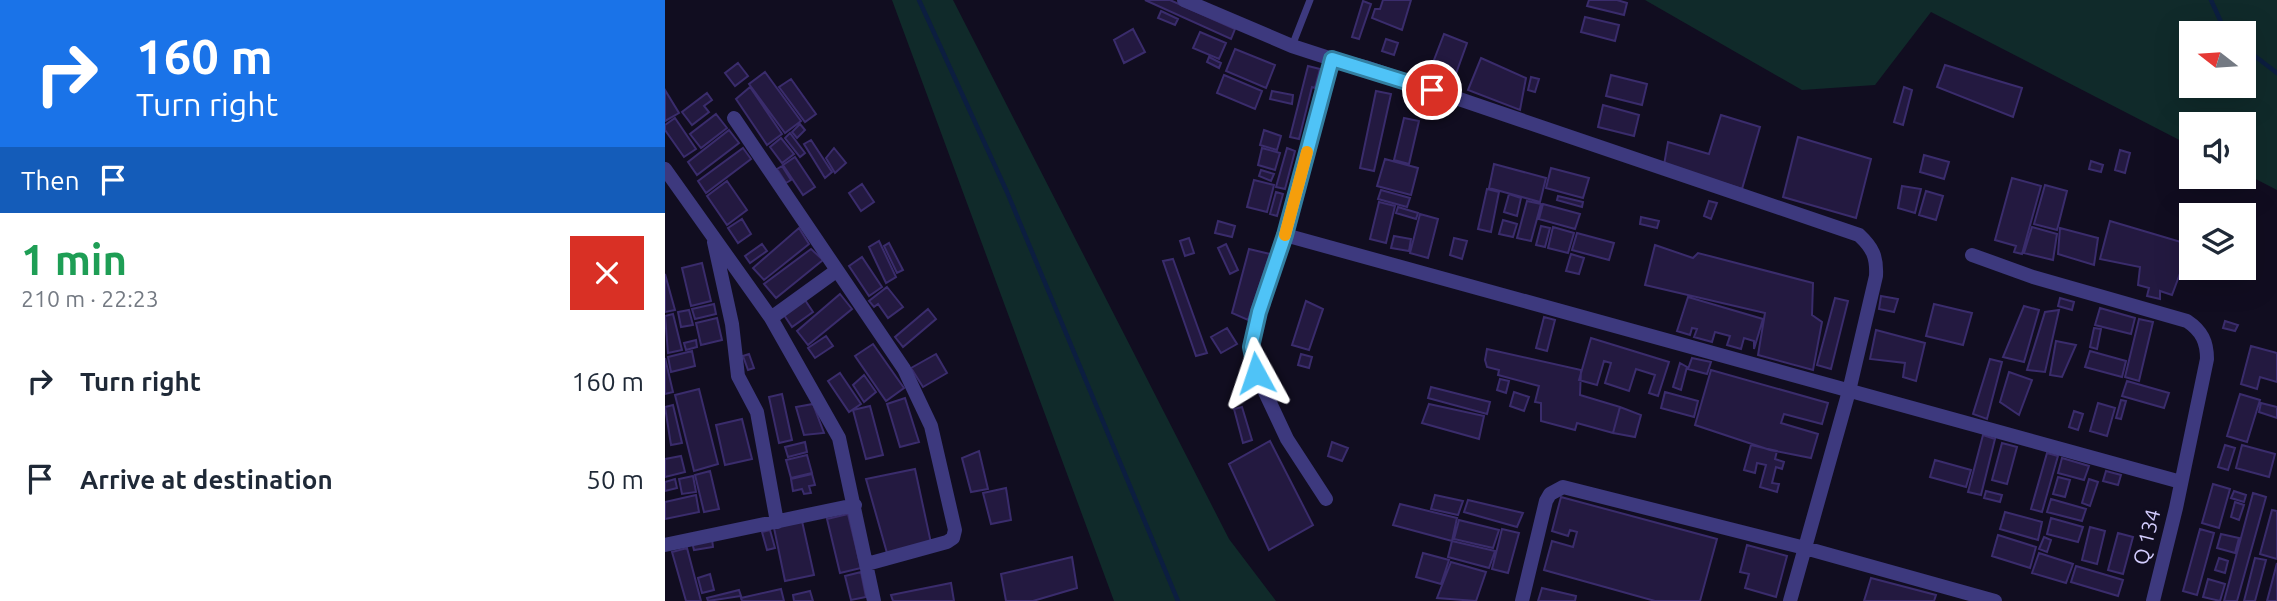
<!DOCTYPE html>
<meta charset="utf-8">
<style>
body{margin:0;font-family:Ubuntu,sans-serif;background:#f2f2f3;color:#1f2937;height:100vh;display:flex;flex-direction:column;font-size:26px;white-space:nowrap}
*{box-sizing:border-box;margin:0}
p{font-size:23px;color:#747a83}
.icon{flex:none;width:38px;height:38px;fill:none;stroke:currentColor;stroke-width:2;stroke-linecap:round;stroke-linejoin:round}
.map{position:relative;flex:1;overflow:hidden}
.panel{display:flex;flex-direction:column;background:#fff;width:665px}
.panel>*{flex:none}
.top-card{background:#1a73e8;color:#fff;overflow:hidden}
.needle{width:46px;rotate:287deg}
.controls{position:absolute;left:1514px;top:21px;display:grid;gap:14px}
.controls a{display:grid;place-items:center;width:77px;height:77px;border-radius:0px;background:#fff;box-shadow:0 7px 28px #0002;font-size:35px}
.pin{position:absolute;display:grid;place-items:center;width:60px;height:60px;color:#fff;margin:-30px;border:4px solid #fff;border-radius:50%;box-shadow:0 2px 7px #0007}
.me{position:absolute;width:77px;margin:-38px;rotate:355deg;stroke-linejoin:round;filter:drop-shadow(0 0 5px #0008)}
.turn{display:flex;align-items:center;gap:24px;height:147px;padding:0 21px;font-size:32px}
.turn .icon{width:91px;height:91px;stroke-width:2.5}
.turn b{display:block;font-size:49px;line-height:60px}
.then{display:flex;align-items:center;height:66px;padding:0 21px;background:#0003;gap:14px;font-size:26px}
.round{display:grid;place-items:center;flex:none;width:74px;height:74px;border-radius:0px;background:#f2f2f3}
.head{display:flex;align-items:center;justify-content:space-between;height:119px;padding:0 21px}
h1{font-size:42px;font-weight:600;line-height:52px;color:#1e9e55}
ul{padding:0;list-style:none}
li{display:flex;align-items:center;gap:21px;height:98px;padding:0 21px}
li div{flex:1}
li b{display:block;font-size:26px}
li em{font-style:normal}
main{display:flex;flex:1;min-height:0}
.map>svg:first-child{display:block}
</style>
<main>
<section class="panel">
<div class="top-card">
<div class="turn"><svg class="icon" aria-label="right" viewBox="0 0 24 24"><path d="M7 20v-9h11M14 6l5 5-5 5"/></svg><div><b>160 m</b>Turn right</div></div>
<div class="then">Then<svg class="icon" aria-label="arrive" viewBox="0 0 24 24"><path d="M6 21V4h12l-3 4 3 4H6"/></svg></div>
</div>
<div class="head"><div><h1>1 min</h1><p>210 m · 22:23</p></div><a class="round" style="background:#d93025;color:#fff"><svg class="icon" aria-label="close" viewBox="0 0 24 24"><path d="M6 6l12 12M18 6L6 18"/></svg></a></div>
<ul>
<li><svg class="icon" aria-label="right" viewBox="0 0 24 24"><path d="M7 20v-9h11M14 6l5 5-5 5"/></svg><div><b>Turn right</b></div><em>160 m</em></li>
<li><svg class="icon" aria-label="arrive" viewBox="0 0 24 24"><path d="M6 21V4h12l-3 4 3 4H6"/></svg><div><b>Arrive at destination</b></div><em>50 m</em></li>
</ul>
</section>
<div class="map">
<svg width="1612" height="601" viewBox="0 0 1612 601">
<rect width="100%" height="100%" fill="#110d20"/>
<path fill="#102a2a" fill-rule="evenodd" d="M227,0H288L564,539L611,601H449Z
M980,0H1612V190L1579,173L1578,124H1526V146L1266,12L1210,85L1137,90ZM1526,33H1578V86H1526Z"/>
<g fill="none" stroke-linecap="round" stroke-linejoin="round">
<path stroke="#0c1e40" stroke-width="4.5" d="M254,0L342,192L513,601
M1546,0L1561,33
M1578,47L1612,73"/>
</g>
<path fill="#231940" stroke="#3a2c6c" stroke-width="2" d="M480,0H505L570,29L566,39Z
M718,0H746L737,30L707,18L710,9H715Z
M924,0H952L962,3L959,15L922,6Z
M698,1L706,4L694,39L687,37Z
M496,11L513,19L510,25L493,18Z
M920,17L954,25L950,41L916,32Z
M468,29L480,52L459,63L449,40Z
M535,32L561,43L554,59L528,48Z
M779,34L802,43L788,82L764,73Z
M721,39L733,43L729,55L717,51Z
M570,49L610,65L601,88L561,71Z
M544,57L556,63L554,68L542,62Z
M816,58L861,78L855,110L803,90Z
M73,63L83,76L70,86L60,73Z
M1280,65L1357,88L1348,117L1272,87Z
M643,66L655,69L650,88L647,87L634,139L625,137Z
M100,72L136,121L120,133L84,84Z
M559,75L597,91L590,109L552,93Z
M946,75L982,84L977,105L941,96Z
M866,77L874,79L870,92L863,90Z
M126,79L151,114L140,122L114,87Z
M85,87L117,134L102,145L71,99Z
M1239,87L1247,90L1238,125L1229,122Z
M0,90L14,113L0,121Z
M607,91L628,95L627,104L605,99Z
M711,91L726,94L709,171L695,168Z
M42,93L47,100L39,106L44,112L27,125L17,112Z
M938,105L974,115L969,136L933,127Z
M51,114L62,128L36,148L25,134Z
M1056,115L1095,127L1077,189L999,165L1003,142L1044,154Z
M10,118L31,149L19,157L0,130V125Z
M739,118L754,121L744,164L729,160Z
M135,124L140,130L132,138L127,132Z
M64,130L74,143L32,175L23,162Z
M599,130L616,136L612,150L595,145Z
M125,133L140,153L135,157L120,138Z
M1133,137L1206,159L1191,218L1118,197Z
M116,138L129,154L117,163L105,147Z
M146,140L167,172L160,178L139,144Z
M78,148L86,159L41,193L33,181Z
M169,148L181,163L170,173L161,158Z
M597,148L615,153L610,170L593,165Z
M622,148L630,151L620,189L611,187Z
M1455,150L1465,153L1460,173L1450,170Z
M1259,155L1284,162L1279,179L1255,172Z
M130,157L150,187L138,195L118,165Z
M720,159L753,168L746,195L712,186Z
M1426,161L1438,165L1436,172L1424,169Z
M829,164L881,178L875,202L824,188Z
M117,166L126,180L121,183L112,169Z
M886,168L924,178L918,198L881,188Z
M596,170L609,174L606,181L594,176Z
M1347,178L1376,186L1357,254L1349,252L1351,246L1330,240Z
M589,180L609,185L602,212L582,207Z
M62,181L82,210L62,225L42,196Z
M197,184L209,202L196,211L184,193Z
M1380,185L1402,191L1392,230L1369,224Z
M1237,186L1256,189L1250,213L1233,208Z
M822,189L834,192L826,232L813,229Z
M716,190L745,198L742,207L713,199Z
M1261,191L1278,196L1271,220L1254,215Z
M611,192L618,194L612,216L605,214Z
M844,194L856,198L852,216L839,212Z
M893,196L918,202L917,207L892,200Z
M862,201L876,204L866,241L852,238Z
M1044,201L1052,203L1046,219L1039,216Z
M714,202L730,206L721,243L705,239Z
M878,204L915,214L910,229L874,219Z
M733,207L753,213L751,219L731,213Z
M755,214L773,219L763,258L745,253Z
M976,217L994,221L992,228L975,224Z
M77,219L86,234L73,243L63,228Z
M838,220L852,224L848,237L834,234Z
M553,221L570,226L567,237L550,233Z
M1445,221L1526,245V262L1520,260L1507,295L1495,291V299L1482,296L1484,288L1473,285L1475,267L1435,259Z
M876,226L885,228L880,247L871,245Z
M888,227L909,233L903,253L883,248Z
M1367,227L1392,234L1388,260L1359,253Z
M134,228L144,244L99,280L88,268Z
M1395,228L1433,238L1429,265L1393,254Z
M912,233L949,243L944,260L907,250Z
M729,236L746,239L744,251L726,248Z
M524,238L529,253L520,256L515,241Z
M789,238L802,241L797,259L785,255Z
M214,241L231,277L221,283L204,247Z
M224,243L238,270L232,273L219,246Z
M97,244L102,251L85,263L80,256Z
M561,244L573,270L565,274L553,248Z
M990,245L1028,258L1033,253L1148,283L1147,315L1157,322L1148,370L1093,355L1100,313L980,285Z
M146,249L158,260L111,298L99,284Z
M584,249L605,254L583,320L567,313Z
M906,254L919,258L914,274L901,271Z
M197,257L217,287L204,296L184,266Z
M508,259L542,353L531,356L498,261Z
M37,263L46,301L26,306L17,268Z
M0,274L10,310L0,312Z
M222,287L238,307L223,318L213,304L209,307L204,301Z
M175,294L187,309L143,345L132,331Z
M1216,296L1233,299L1229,312L1214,309Z
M1023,297L1098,319L1089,349V341L1079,338L1076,349L1062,345L1065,336L1050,332L1047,342L1029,337L1032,329L1027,328L1025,335L1012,331Z
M1170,298L1183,301L1166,369L1152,365Z
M1395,298L1409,302L1407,310L1393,306Z
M140,300L148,312L127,327L119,315Z
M641,301L658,309L644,350L627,345Z
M49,304L51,314L30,319L27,309Z
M1269,304L1307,313L1298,345L1261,336Z
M1359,306L1374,310L1359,362L1338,357Z
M1435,308L1470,318L1466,334L1430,325Z
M263,309L271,319L238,347L230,337Z
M24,310L28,325L16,327L13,312Z
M1394,310L1380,372L1362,370L1380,312Z
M8,314L17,350L3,353L0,316Z
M879,317L890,320L882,351L871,348Z
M52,318L57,340L36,345L31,323Z
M1474,319L1488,322L1474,381L1460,377Z
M1560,321L1573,325L1570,331L1558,328Z
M562,328L572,344L556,353L546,337Z
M1429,328L1436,329L1432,349L1425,347Z
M1211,330L1260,343L1251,381L1238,377L1240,363L1205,359Z
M161,336L168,346L150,358L143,348Z
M926,338L1004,362L993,396L984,393L990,375L971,369L964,391L940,383L946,363L939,361L932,385L914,380Z
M31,340L32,347L21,350L19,343Z
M1391,341L1411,345L1397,377L1385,375Z
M208,344L239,388L221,401L190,356Z
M1586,346L1612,353V382L1595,377L1592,389L1576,384Z
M822,349L916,370L915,395L955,407L948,433L912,423L910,430L876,421V403L870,402L874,386L833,375L834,370L822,367L820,360Z
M27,351L30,366L6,372L3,357Z
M1425,351L1461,361L1457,377L1420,367Z
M84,354L89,368L83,370L78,356Z
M271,354L282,373L258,387L246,368Z
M636,354L647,357L644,368L633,365Z
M0,358L8,392L0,394Z
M1027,358L1046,362L1042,374L1023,369Z
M1325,359L1337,362L1322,419L1308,414Z
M1015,363L1022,367L1016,390L1008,387Z
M1046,370L1163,403L1157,424L1119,414L1116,423L1153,434L1146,458L1105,450L1030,425Z
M1344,372L1367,380L1354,415L1335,402Z
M175,373L196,404L184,412L163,381Z
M199,375L211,392L199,402L188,385Z
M835,379L844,381L841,393L832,390Z
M1462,381L1504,393L1499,408L1457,396Z
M766,387L825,402L822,414L763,398Z
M34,389L53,464L29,471L10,395Z
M849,392L864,397L859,411L845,406Z
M1000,392L1033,401L1029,417L996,408Z
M117,394L127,440L114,443L104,397Z
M1575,394L1595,400L1582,442L1562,436Z
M240,398L254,442L235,447L222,404Z
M1456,400L1461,401L1456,419L1451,418Z
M1433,403L1450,408L1442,436L1425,431Z
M1596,403L1612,407V418L1594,412Z
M148,404L159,433L139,435L131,407Z
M764,404L819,416L814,439L757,423Z
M8,405L17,443L6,445L0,407Z
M205,406L218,455L201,459L188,410Z
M577,407L587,440L578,443L569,409Z
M955,407L976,415L970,437L948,433Z
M1409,411L1418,414L1413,430L1404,427Z
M77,419L87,459L60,465L51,425Z
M1318,435L1330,439L1316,495L1303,492Z
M605,441L648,525L604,550L564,464Z
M140,442L142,452L123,457L120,447Z
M667,442L683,448L677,461L663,456Z
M1337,443L1352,447L1342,484L1327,480Z
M1086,445L1112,451L1110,459L1119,462L1117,469L1111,467L1107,483L1114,484L1112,492L1095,487L1101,465L1092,463L1090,473L1079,470Z
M1560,445L1570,448L1563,470L1553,467Z
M1577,445L1610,454L1604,477L1571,468Z
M314,451L323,489L306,492L297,458Z
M1382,453L1393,456L1377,512L1366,509Z
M142,455L147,473L126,478L121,460Z
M16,456L20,472L0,477V459Z
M1397,458L1424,466L1419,480L1393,473Z
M1270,460L1306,470L1301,487L1265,477Z
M250,469L266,543L222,553L201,479Z
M45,471L54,509L39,512L30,475Z
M1441,471L1456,475L1453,485L1438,481Z
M147,474L150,485L144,486L146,493L139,494L137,489L128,491L126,479Z
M28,476L31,492L17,494L14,479Z
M1393,477L1405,480L1400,497L1388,494Z
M10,479L12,488L0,491V482Z
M1424,479L1433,482L1425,506L1417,503Z
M1548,484L1565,489L1554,528L1537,523Z
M341,488L346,520L326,524L318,493Z
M1321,491L1337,495L1335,502L1319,498Z
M1569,491L1581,495L1579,502L1566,498Z
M1588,493L1601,497L1572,601H1559Z
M31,495L34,512L0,519V502Z
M770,495L798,501L793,515L766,509Z
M896,497L1052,539L1035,601H990L879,570L887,541L908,547L912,532L905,530L903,536L887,531Z
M1386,499L1421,509L1417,521L1382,512Z
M803,500L858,513L852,527L799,512Z
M1570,502L1579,505L1574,520L1566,517Z
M735,504L792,518L787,541L728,525Z
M1607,510L1612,511V559L1595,554Z
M1340,512L1377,522L1373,540L1335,529Z
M183,514L196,568L175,573L162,519Z
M1386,518L1418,527L1413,542L1382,534Z
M794,520L834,530L828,548L789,539Z
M137,521L149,575L120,581L109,528Z
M1425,527L1440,531L1432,564L1417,560Z
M837,529L854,533L843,573L827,569Z
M1535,529L1549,533L1532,595L1518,591Z
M105,530L110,548L102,550L97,532Z
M1453,533L1468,537L1458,574L1443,570Z
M1556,534L1574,538L1570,553L1552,548Z
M1333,535L1371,547L1365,568L1327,556Z
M1379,537L1386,540L1382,552L1374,549Z
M47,539L48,547L29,550L27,542Z
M787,541L830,551L824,568L783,557Z
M1082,545L1122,556L1111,597L1080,588L1084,574L1075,572Z
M22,548L36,601H21L7,552Z
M758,553L784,560L776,584L751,577Z
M1374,553L1408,564L1401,583L1367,573Z
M407,557L412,588L368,601H341L336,574Z
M1554,558L1563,561L1560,573L1550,570Z
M1590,558L1601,560L1590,601H1579Z
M786,562L821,572L811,601L772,598Z
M1612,563V601H1602Z
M1411,566L1458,580L1453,596L1406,582Z
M196,572L201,597L186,600L180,576Z
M45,574L49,590L37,593L33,578Z
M1206,578L1271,595L1269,601H1199Z
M1543,579L1560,584L1555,601L1538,597Z
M286,583L289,601H228L226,595Z
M877,588L911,596L910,601H873Z
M116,589L119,601H77L76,598Z
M74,590L76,596L43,601L42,598Z
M145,591L148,601H129L128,595Z"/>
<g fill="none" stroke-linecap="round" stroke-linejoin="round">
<path stroke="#3d397e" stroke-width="7" d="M627,46L645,0"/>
<path stroke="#3d397e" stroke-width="14" d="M519,0L627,46L667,59
M69,118L239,369L266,426L290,530L288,538L282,542L202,564
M0,169L106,318L174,438L209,601
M620,235L1516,482
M49,242L67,324L73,376L92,412L112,522
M1307,255L1368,277L1522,321C1537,331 1542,342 1542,359L1511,508L1488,601
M106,318L171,271
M661,499L622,439L591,373L586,347L594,312L620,235L667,59L700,67L1194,235C1208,248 1212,257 1211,276L1184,391L1125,601
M0,545L190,505
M857,601L881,501L885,494L898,487L1140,548L1330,601"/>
</g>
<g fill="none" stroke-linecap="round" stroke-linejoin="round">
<g stroke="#337fa1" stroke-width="18">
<path id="route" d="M591,373L586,347L594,312L620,235L667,59L767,90"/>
</g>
<use href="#route" stroke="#4fc3f7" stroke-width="12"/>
<path stroke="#f59e0b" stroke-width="12" d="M620,235L642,152"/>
</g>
<g text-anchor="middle" stroke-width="5" stroke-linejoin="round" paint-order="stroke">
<g font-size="21" fill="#d4cdfe" stroke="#110d20">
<text transform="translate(1482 537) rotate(-76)" y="7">Q 134</text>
</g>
</g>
</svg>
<div class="controls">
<a><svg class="needle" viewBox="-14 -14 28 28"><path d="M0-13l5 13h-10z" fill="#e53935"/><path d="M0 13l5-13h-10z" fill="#747a83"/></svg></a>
<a><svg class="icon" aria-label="sound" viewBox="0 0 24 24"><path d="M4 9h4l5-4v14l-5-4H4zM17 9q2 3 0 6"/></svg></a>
<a><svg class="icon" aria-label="layers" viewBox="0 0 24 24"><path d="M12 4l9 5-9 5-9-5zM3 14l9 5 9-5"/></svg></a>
</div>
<div class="pin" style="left:767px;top:90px;background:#d93025"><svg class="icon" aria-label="arrive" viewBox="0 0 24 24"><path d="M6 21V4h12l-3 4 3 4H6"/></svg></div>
<svg class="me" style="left:591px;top:373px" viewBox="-20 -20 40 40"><path d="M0-17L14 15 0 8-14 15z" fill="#4fc3f7" stroke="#fff" stroke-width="4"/></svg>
</div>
</main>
